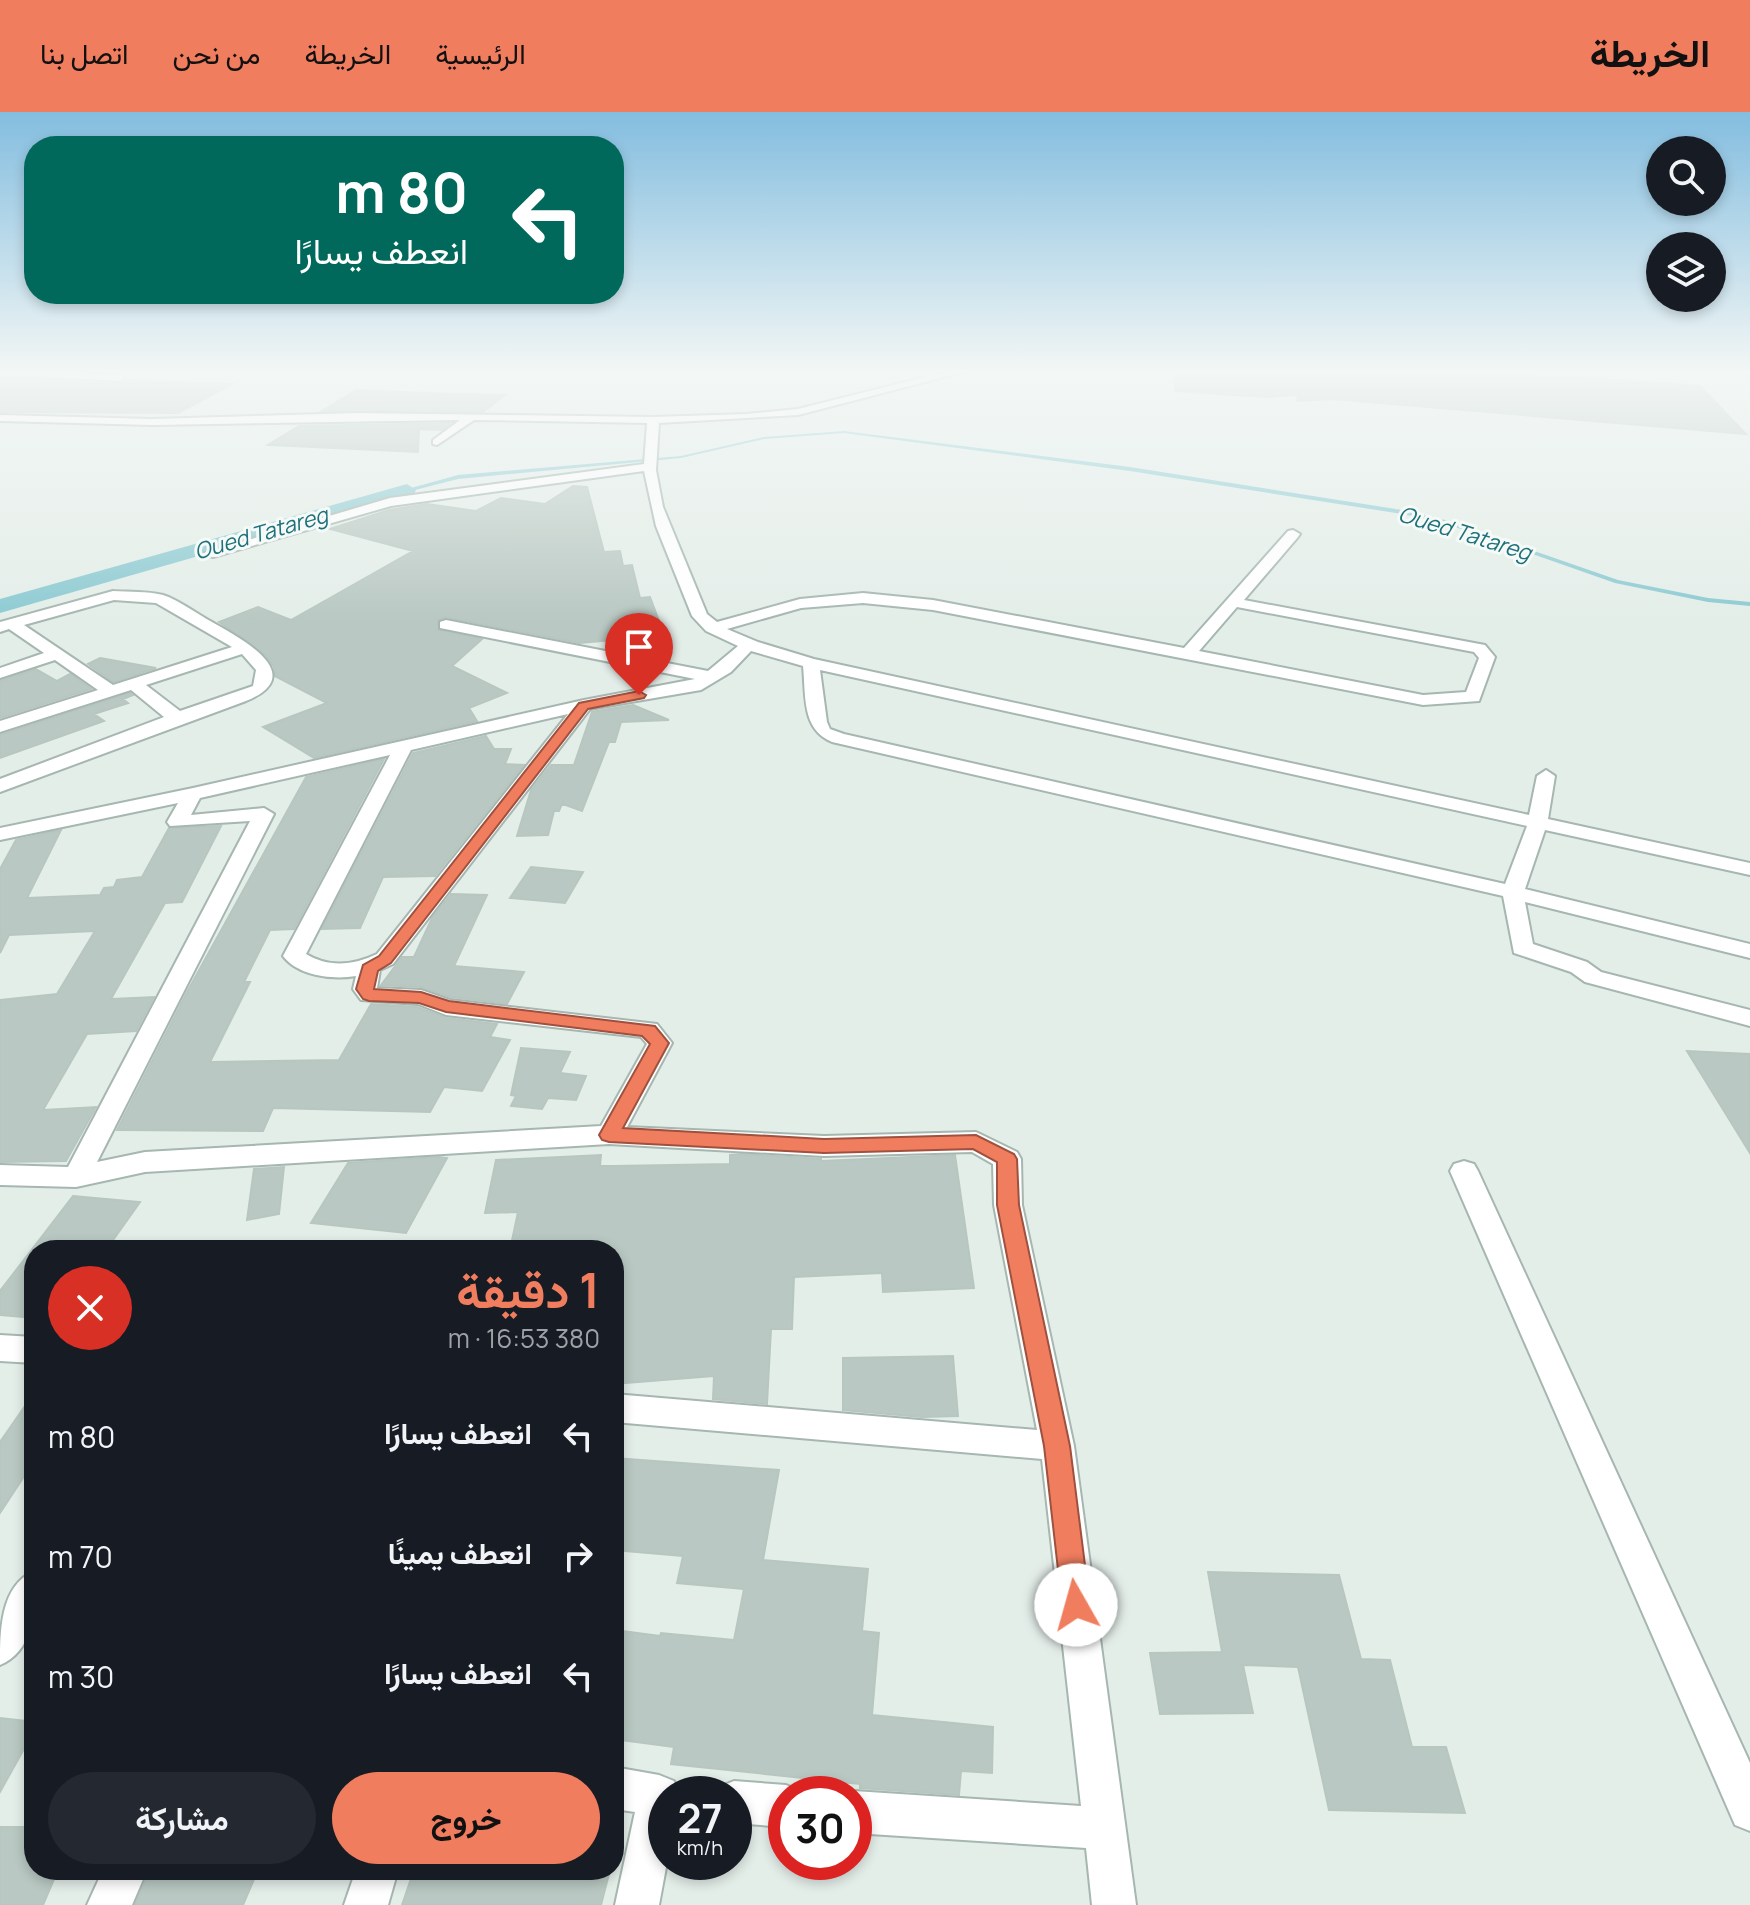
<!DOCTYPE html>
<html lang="ar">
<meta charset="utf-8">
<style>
body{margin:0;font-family:Manrope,Vazirmatn,sans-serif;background:#242831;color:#f1f3f6;direction:rtl;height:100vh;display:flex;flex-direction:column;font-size:30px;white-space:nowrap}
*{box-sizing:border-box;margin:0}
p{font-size:26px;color:#9ea1a6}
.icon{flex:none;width:44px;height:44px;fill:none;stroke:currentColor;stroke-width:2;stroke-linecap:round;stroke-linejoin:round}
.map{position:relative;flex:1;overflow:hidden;direction:ltr}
.sheet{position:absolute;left:24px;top:1128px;width:600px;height:640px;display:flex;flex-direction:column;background:#171b24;border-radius:32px;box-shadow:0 4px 12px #0003;direction:rtl}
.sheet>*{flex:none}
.hud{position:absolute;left:24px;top:24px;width:600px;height:168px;border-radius:32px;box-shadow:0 4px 12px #0003;direction:rtl;background:#00695c;color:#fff;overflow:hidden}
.controls{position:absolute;left:1646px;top:24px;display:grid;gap:16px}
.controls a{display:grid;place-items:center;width:80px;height:80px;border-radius:50%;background:#171b24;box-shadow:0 4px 12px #0003;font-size:40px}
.speed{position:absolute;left:648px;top:1664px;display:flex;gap:16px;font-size:40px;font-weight:700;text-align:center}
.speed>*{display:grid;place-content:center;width:104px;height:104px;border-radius:50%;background:#171b24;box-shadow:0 4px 12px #0003;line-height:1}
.speed small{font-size:20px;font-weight:400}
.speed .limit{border:12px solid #d22;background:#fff;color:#111}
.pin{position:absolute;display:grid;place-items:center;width:68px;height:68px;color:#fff;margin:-82px -34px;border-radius:50% 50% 50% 0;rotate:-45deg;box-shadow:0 0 8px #0007}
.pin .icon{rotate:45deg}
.me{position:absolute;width:88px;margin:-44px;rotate:353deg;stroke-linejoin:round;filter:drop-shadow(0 0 6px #0008)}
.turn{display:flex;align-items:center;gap:28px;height:168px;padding:0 24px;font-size:36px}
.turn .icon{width:104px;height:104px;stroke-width:2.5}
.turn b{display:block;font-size:56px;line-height:68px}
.round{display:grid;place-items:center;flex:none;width:84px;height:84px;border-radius:42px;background:#242831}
.head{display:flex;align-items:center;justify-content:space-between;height:136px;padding:0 24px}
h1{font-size:48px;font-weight:700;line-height:60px;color:#f17d5f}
.cta{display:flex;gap:16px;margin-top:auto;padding:16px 24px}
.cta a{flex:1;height:92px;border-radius:48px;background:#f17d5f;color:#111;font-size:32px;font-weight:700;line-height:92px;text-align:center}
.cta a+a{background:#242831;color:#f1f3f6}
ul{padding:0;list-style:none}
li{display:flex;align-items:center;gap:24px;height:120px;padding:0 24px}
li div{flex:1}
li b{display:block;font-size:30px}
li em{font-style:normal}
header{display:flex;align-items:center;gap:48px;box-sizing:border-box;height:112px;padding:0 40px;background:#f17d5f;color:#111}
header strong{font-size:38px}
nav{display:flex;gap:44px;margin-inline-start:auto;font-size:28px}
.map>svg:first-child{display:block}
</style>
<header>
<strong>الخريطة</strong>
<nav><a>الرئيسية</a><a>الخريطة</a><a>من نحن</a><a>اتصل بنا</a></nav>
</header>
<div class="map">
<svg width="1750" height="1793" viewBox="0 0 1750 1793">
<rect width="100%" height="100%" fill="#e4eee9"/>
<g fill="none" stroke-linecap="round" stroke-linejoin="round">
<path fill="#8dcad2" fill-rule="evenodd" d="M844,319L1130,355L1402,398L1445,408L1618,468L1708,486L1750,490V494L1708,490L1615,471L1441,410L1402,402L1130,359L844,321L764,327L681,346L458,367L407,380L404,378L458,363L681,344L764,325Z"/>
<path fill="#8dcad2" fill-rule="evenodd" d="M407,372L416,378L414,382L0,501V487Z"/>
</g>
<path fill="#b9c8c2" stroke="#b7c7c0" stroke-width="2" d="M1176,258H1482L1700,274L1746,322L1333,287L1297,289L1298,283L1265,285L1175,279Z
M0,265L120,272L127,268L232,272L178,301L0,300Z
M356,278L452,282L505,283L483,300L322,299Z
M451,311L442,318L419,317L418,340L268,333L299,314Z
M573,374L587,375L604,440L620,439L623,454L632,453L640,486L650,485L662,517L656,518L658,524L579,531L445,505L438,508V518L482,527L452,554L507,581L469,596L477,609L314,646L263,615L327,591L275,564L274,555L266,544L219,510L258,495L291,508L413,439L330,417L389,398L427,392L476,399L501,386L545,392Z
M100,546L156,556L113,570L88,552Z
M36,557L57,569L70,562L91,577L0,606V569Z
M130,581L133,583L123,587L128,591L94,602L104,609L0,646V623Z
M633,593L669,608L621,610L615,630H609L582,699L563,692L564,687L559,699H554L548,723L517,724L531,678L551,653H574L592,600Z
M486,624L494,637H511L505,652L524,653L435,764L383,765L360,816L322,817L413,641Z
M384,647L294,817L270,818L244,870H250L210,950L339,948L371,892L417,895L446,906L497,912L490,925L510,928L482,979L444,975L430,1000L273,996L263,1019L117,1018L187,880L306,665Z
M221,714L182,790L165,791L111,887L154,885L136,919L87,922L43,998L96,995L66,1049L0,1050V888L57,882L95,819L9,823L0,841V757L16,728L61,718L27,786L100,783L104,776L114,775L117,768L142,765L169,716Z
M531,755L583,760L565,791L510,786Z
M451,782L487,783L454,854L524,860L507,892L451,885L421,875L381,873L402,845H414L432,806Z
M521,936L570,940L560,961L586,964L576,988L548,986L542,997L511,994L516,984L511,983Z
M1687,939L1750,942V1041Z
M742,1042L821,1047V1049L955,1043L974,1176L883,1180L882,1161L794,1165L792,1217H771L767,1292L713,1287L714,1264L614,1272V1138H510L518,1100L485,1101L496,1048L601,1043L600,1054H613L730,1052V1043Z
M438,1045L447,1046L406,1121L311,1111L348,1051Z
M284,1055L279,1102L247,1108L254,1057Z
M73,1084L140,1090L106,1138H34V1206L0,1203V1179Z
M953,1244L958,1304L922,1305L843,1298V1246Z
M34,1281V1360H27L0,1401V1330Z
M614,1346L779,1358L763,1448L868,1457L862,1519L879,1521L872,1603L993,1615L992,1661L961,1659L959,1683L860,1676V1672L671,1652L674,1635L614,1627V1518L660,1524L661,1521L734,1528L744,1477L677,1471L683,1444L614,1438Z
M1208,1460L1339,1463L1361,1547L1390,1548L1412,1635H1446L1465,1701L1329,1698L1298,1555L1243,1553L1253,1601L1160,1602L1150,1541L1222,1540Z
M0,1606L34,1610V1619L0,1680Z
M0,1715H34V1758H58L43,1793H0Z
M150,1758H258L243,1793H135Z
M414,1758H610L601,1793H402Z"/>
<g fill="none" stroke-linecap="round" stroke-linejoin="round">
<g stroke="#a6b6b0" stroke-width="4">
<path id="minor" d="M0,258L120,263L125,266L120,269L0,262Z
M953,258H971L798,303L659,311L656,358L663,395L707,502L717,510L800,487L863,481L933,488L1184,536L1288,419L1293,418L1300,422L1298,425L1244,488L1485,533L1495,545L1479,589L1423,593L933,498L863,491L801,496L727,517L758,530L814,547L1529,703L1537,664L1546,658L1555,664L1548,707L1750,751V763L1545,718L1525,777L1750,832V846L1525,790L1533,832L1587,850L1601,860L1750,898V914L1585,870L1571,860L1514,841L1503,784L832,630C801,617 806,583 803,554L751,539L731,560L701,578L590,597L393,852L380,858L377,876L421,878L450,888L657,912L672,931L627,1015L824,1024L976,1020L1017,1040L1021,1047L1022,1093L1074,1334L1136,1793H1092L1086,1736L854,1721V1682H847L854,1679L1081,1694L1042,1347L614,1310V1282L1037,1318L994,1093L993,1052L972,1040L824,1044L609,1032L145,1060L76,1075L0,1073V1053L68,1055L250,709L170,714L167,710L178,691L0,728V716L193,676L584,588L695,567L440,516V510L446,508L708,559L738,534L706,519L692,504L656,414L644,359L391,394L213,445L201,442L390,386L644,352L647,311L474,308L437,333L433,332V328L460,308L152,313L0,309V303L152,307L356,301L653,305L747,302L798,297ZM1237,495L1474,540L1479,546L1466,580L1423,583L1199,539ZM820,558L1527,714L1505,772L844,622L830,617L827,610ZM568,602L377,842C354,853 329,856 306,842L411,638ZM390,643L283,844C298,864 333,868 356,864L353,877L361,888L418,892L446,903L641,925L647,932L601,1014L145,1040L97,1050L274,702L264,696L191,703L200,686Z
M113,479C129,480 147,479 163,483C179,488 197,502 212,510C242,527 310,563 246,589L0,680V667L164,605L131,578L0,620V609L98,578L55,548L0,566V556L44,541L9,517L0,520V510ZM114,488L156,491L232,535L113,573L24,513ZM242,542L256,558L253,574L180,599L146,573Z
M1464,1049L1474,1052L1478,1059L1750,1651V1719L1735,1713L1450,1059L1454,1052Z
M0,1223L34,1225V1251L0,1249Z
M34,1459C34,1494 37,1537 0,1553C0,1519 0,1474 34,1459Z
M614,1655L659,1663L674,1669L679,1682H666L667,1750L659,1793H615L635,1700L614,1697Z
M734,1669L786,1673L801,1679L802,1682H786V1715L734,1711V1682H717L719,1675Z
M103,1758H147L132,1793H87Z
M356,1758H398L388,1793H344Z"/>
</g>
<use href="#minor" fill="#fff" fill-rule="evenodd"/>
</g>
<linearGradient id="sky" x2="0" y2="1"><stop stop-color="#83bddf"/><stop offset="0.51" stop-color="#f3f7f5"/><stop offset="1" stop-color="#f3f7f5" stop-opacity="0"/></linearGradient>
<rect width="1750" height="509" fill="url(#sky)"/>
<path fill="#f17d5f" stroke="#9d513e" stroke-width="2" d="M639,579L646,583L644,586L588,597L391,851L378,859L374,877L421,880L449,889L655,914L669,931L623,1016L824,1027L976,1023L1014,1042L1017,1047L1019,1093L1070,1334L1090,1493L1086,1503L1076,1507L1066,1503L1062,1493L1044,1334L997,1093V1050L973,1037L824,1041L609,1030L602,1028L599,1023L650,932L642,924L446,900L419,891L369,889L363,887L356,877L363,853L379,844L579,591Z"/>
<g text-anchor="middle" stroke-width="6" stroke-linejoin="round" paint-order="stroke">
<g font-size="22" font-style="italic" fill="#1e707b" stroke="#f5faf7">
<text transform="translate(261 421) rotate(-16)" y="8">Oued Tatareg</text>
<text transform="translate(1465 421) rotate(17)" y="8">Oued Tatareg</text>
</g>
</g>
</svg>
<div class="controls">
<a><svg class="icon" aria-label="search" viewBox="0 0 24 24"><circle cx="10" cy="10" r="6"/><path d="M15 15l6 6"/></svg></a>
<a><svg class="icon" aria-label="layers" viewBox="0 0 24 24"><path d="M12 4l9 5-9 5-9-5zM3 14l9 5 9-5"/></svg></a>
</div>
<div class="speed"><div>27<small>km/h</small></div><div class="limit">30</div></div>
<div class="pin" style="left:639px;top:583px;background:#d93025"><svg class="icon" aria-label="arrive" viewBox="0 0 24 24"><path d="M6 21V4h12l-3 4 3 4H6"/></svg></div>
<svg class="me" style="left:1076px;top:1493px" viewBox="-20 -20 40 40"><circle r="19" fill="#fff"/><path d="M0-13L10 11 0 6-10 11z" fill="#f17d5f"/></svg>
<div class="hud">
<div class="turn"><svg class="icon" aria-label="left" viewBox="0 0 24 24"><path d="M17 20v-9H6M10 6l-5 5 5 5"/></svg><div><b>80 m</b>انعطف يسارًا</div></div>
</div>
<section class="sheet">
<div class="head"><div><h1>1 دقيقة</h1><p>380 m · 16:53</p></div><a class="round" style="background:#d93025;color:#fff"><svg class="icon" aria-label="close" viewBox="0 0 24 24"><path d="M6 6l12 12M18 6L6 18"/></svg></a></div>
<ul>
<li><svg class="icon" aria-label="left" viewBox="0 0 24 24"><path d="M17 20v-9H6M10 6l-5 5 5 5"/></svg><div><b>انعطف يسارًا</b></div><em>80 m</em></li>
<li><svg class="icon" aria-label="right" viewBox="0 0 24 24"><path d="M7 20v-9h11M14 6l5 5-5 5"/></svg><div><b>انعطف يمينًا</b></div><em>70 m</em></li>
<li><svg class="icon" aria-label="left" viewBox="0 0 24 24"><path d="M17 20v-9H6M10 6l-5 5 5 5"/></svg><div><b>انعطف يسارًا</b></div><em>30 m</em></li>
</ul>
<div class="cta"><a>خروج</a><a>مشاركة</a></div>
</section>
</div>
